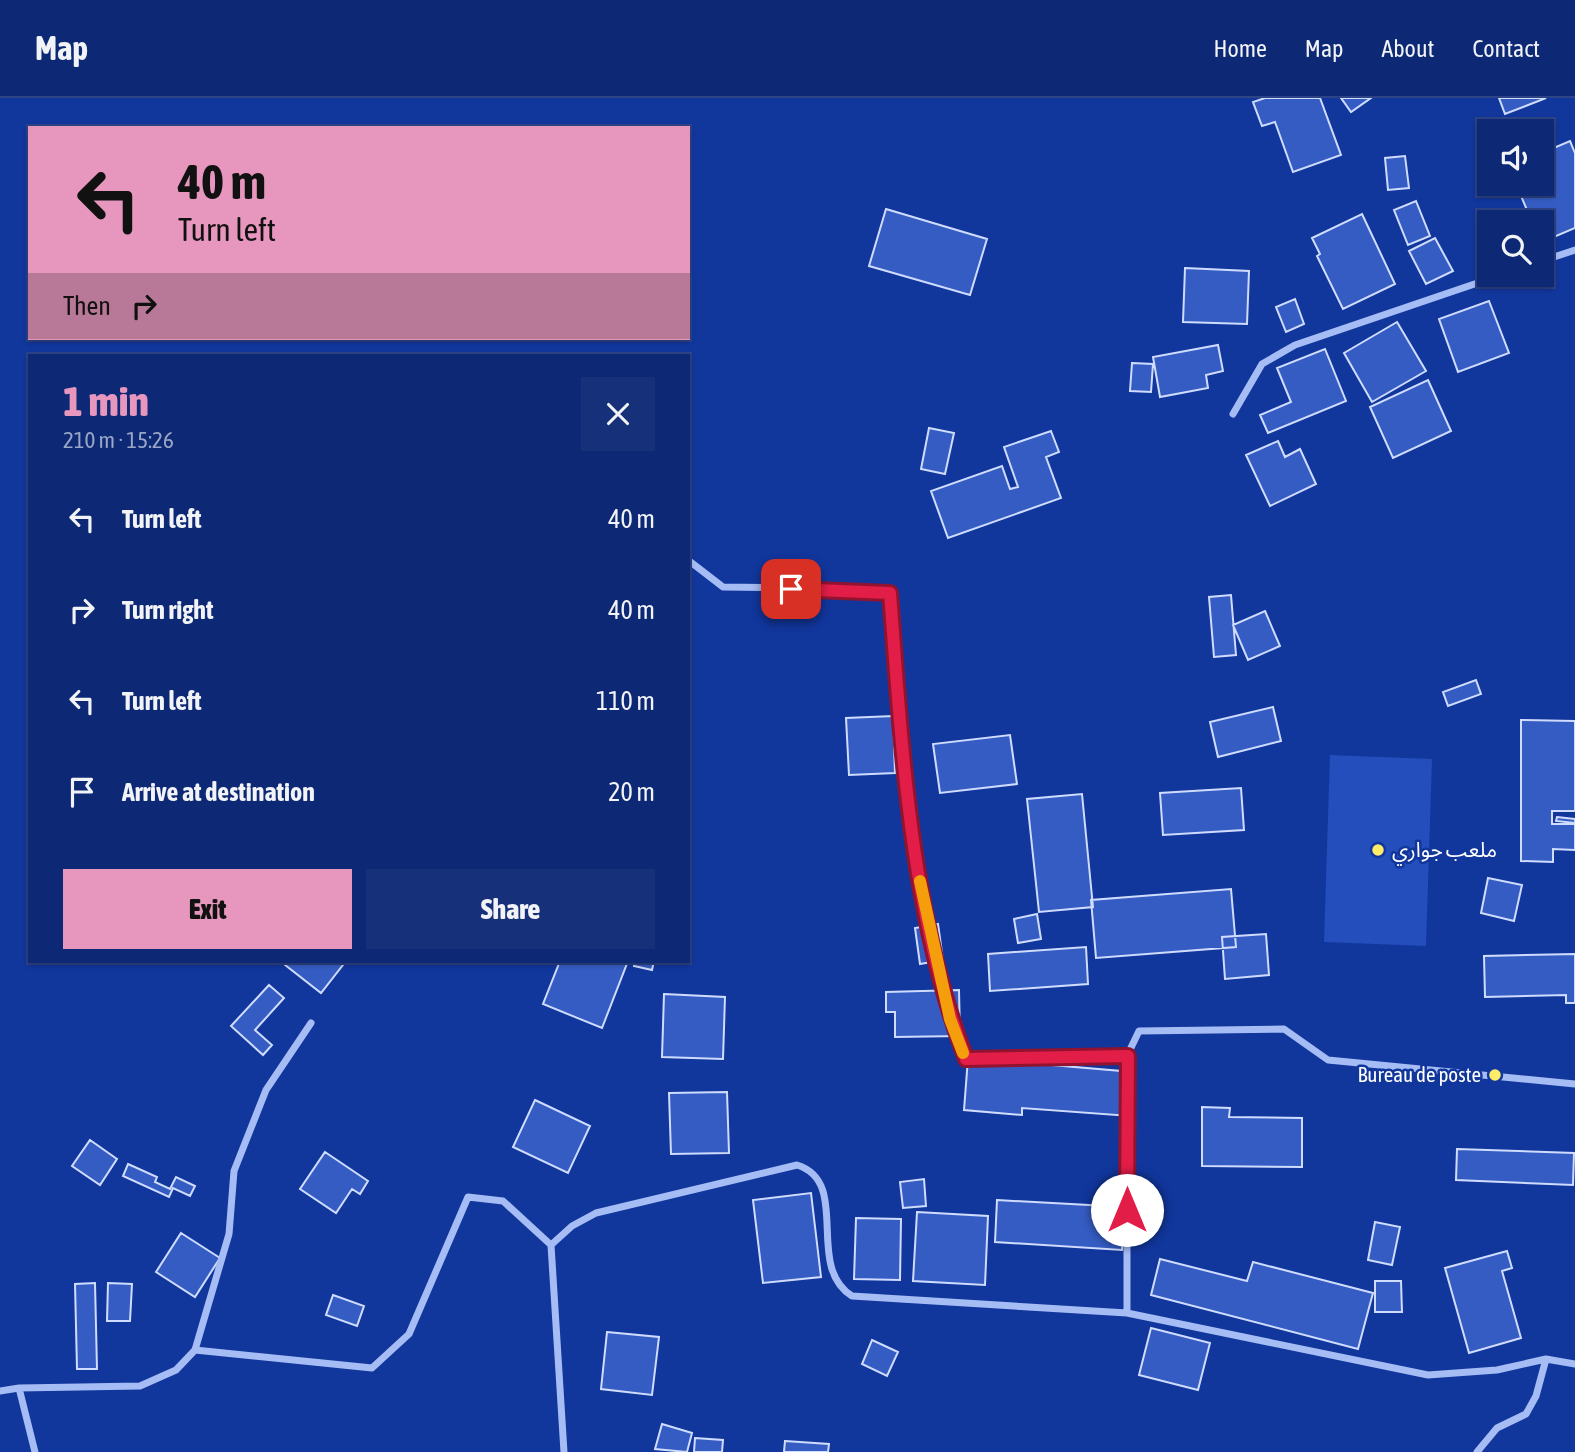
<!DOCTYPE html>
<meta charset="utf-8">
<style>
body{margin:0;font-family:"Asap Condensed","Noto Sans Arabic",sans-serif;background:#16307a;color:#f1f3f6;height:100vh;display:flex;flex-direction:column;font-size:26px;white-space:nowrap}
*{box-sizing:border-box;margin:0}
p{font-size:23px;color:#9aa6c5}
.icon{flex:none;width:38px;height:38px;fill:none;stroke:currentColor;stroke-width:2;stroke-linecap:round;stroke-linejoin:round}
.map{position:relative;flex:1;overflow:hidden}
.drawer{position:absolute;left:28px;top:256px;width:662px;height:609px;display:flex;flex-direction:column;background:#0d2875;border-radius:0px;box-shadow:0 2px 5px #0004,0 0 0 2px #2d4487}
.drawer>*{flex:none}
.top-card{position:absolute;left:28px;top:28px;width:662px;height:214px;border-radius:0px;box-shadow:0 2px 5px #0004,0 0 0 2px #2d4487;background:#e797bd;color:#111;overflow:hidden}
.buttons{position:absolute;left:1477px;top:21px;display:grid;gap:14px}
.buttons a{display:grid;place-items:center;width:77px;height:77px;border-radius:0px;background:#0d2875;box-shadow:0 2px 5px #0004,0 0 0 2px #2d4487;font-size:35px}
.pin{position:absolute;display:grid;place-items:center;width:60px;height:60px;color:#fff;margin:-30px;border-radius:14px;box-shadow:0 4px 10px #0006}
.me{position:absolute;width:77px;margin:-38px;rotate:0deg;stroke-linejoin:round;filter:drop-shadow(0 0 5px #0008)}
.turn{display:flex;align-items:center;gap:24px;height:147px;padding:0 35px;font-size:32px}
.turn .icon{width:91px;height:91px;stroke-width:2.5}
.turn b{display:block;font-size:49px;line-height:60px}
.then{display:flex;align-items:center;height:66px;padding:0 35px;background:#0003;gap:14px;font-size:26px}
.round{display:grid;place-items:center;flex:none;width:74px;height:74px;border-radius:0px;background:#16307a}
.summary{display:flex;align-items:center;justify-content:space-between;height:119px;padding:0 35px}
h1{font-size:42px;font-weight:800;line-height:52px;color:#e797bd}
.primary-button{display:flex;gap:14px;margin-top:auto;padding:14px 35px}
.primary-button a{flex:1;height:80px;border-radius:0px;background:#e797bd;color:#111;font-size:28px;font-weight:800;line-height:80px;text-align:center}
.primary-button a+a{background:#16307a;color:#f1f3f6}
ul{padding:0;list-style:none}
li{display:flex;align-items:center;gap:21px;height:91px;padding:0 35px}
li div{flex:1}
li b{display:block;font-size:26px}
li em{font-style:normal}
header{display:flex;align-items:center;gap:42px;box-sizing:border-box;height:98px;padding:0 35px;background:#0d2875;border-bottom:2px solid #2d4487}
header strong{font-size:33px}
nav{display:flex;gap:38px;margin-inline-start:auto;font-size:24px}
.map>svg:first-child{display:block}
</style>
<header>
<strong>Map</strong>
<nav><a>Home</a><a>Map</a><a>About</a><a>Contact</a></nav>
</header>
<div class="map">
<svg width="1575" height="1354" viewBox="0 0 1575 1354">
<rect width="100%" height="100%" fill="#11369c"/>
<path fill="#244ebb" d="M1330,657L1432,661L1426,848L1324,844Z"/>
<path fill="#355cc3" stroke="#cfdcfe" stroke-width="2" d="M1265,0H1320L1341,57L1293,74L1275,24L1262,28L1253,4Z
M1341,0H1371L1351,14Z
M1499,0H1546L1505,16Z
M1570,43L1575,55V130L1542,144V124H1532L1516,86H1542V55Z
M1405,58L1409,90L1388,92L1385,60Z
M1416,103L1430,138L1408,147L1394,112Z
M886,111L987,141L970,197L869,168Z
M1362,116L1395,186L1343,211L1317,158L1320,156L1312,140Z
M1435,140L1453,173L1426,186L1409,153Z
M1185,170L1249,173L1247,226L1183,224Z
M1295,201L1304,226L1286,234L1276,209Z
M1489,203L1509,255L1458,274L1439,221Z
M1397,224L1426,273L1372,304L1344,255Z
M1218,247L1223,273L1206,277L1208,290L1160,299L1153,259Z
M1325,251L1346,303L1268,335L1260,317L1291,304L1277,270Z
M1132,265L1153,266L1151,294L1130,293Z
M1428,282L1451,333L1393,360L1370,309Z
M929,330L954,335L945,376L921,371Z
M1051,333L1059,354L1046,359L1061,400L948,440L931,393L1002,368L1010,391L1018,389L1004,349Z
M1278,343L1285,359L1300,351L1316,386L1270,408L1246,357Z
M1231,497L1236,557L1214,559L1209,499Z
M1265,513L1280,548L1248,562L1233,527Z
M1476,582L1481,596L1448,608L1443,594Z
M1273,609L1281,643L1218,659L1210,624Z
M893,618L895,675L849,677L846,620Z
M1521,622L1575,623V713H1552V726H1575V752L1553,751V764L1521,763Z
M1010,637L1017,686L940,695L933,646Z
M1241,690L1244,732L1163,737L1160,695Z
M1082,696L1093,809L1039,814L1027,701Z
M1557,719L1575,721V725L1556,723Z
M1488,780L1522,787L1514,823L1481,815Z
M1231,791L1236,849L1096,860L1091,802Z
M1037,816L1041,841L1018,845L1014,821Z
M938,826L943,862L920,866L915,830Z
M1266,836L1269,877L1225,881L1222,839Z
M1086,849L1088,886L990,893L988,856Z
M1575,856V905H1566V897L1485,899L1484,858Z
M280,863H346L321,895Z
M560,863H628L602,930L543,906Z
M635,863H654L652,872L634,868Z
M269,887L284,900L255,932L272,947L263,957L231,928Z
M959,892L960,938L895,939V914H886V894Z
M664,896L725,899L723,961L662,959Z
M968,960L1133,974L1130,1018L1022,1010V1017L964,1012Z
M727,994L729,1055L671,1056L669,995Z
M535,1002L590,1028L568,1075L513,1049Z
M1202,1009L1230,1010L1229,1019L1302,1020V1069L1202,1068Z
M90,1042L117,1061L100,1087L72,1068Z
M1457,1051L1574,1055L1573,1087L1456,1082Z
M325,1054L368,1083L360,1096L352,1091L336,1115L300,1091Z
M128,1066L157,1079L155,1084L170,1091L176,1079L195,1088L190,1098L173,1090L169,1099L123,1078Z
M924,1081L926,1108L903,1110L900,1084Z
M811,1095L821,1179L763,1185L753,1102Z
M997,1102L1125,1109L1122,1152L995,1144Z
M917,1114L988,1118L985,1187L913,1183Z
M856,1120L901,1121L900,1182L854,1181Z
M1375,1124L1400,1129L1392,1167L1368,1162Z
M181,1135L220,1160L195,1199L156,1174Z
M1507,1153L1512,1170L1502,1173L1521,1240L1469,1255L1445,1170Z
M1160,1161L1247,1183L1253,1164L1373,1195L1358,1251L1151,1197Z
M1375,1183H1401L1402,1214H1375Z
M95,1185L97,1271H77L75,1186Z
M108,1185L132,1186L130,1223H107Z
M333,1197L364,1208L357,1228L326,1217Z
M1151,1230L1210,1245L1198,1292L1139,1277Z
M607,1234L659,1239L652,1297L601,1291Z
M872,1242L898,1254L887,1278L862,1266Z
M662,1326L692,1335L687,1354L655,1351Z
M695,1340L723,1342L722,1354H694Z
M785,1343L829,1346L828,1354H784Z"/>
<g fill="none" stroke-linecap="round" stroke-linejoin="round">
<path stroke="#a6bcf4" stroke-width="7" d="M1542,163L1575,152
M1233,316L1262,266L1295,247L1501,177
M688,462L723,489L858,491L890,495L910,733L950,921L966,961L1127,958
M1575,986L1328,962L1284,931L1139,933L1127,958V1215L1428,1277L1497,1272L1546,1261L1575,1266
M551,1147L572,1128L596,1115L797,1067C852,1084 804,1168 852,1198L1127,1215
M195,1252L229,1136L234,1073L266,992L311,925
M19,1290L35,1354
M0,1293L19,1290L140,1288L176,1272L195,1252L372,1270L409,1236L468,1099L503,1103L551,1147L564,1354
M1477,1354L1497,1330L1526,1316L1536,1298L1546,1261"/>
</g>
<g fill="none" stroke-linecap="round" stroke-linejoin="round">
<g stroke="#92132f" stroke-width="18">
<path id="route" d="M791,491L890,495C902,651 910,814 966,961L1128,958L1127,1112"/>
</g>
<use href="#route" stroke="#e11d48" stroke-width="12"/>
<path stroke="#f59e0b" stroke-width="12" d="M920,783L950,921L963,955"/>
</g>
<g fill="#ffed69" stroke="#11369c" stroke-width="2.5">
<circle cx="1378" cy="752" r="7"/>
<circle cx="1495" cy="977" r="7"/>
</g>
<g text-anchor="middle" stroke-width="5" stroke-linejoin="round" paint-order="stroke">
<g font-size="21" fill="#fff" stroke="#11369c" text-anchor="start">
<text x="1392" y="759">ملعب جواري</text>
<text x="1481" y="984" text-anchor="end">Bureau de poste</text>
</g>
</g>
</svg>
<div class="buttons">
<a><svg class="icon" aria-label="sound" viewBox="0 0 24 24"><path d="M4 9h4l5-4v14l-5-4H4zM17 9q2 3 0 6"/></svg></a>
<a><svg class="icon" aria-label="search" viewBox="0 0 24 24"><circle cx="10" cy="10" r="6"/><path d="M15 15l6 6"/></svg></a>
</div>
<div class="pin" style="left:791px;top:491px;background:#d93025"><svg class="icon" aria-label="arrive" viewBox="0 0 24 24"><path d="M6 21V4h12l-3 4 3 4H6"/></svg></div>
<svg class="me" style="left:1127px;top:1112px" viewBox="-20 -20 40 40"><circle r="19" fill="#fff"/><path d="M0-13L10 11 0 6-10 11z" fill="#e11d48"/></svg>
<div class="top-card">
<div class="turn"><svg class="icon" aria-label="left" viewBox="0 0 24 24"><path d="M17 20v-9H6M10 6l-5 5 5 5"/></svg><div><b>40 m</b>Turn left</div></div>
<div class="then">Then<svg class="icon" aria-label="right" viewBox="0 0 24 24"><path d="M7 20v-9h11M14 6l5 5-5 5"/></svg></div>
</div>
<section class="drawer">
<div class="summary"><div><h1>1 min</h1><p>210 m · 15:26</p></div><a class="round"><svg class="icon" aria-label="close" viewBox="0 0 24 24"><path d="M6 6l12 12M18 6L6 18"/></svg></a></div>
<ul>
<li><svg class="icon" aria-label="left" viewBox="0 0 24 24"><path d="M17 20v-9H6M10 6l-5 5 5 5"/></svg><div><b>Turn left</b></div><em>40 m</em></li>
<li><svg class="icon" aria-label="right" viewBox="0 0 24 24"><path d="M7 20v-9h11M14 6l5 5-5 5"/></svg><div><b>Turn right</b></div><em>40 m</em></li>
<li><svg class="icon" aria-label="left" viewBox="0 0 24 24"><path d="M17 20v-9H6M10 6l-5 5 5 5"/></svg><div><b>Turn left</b></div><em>110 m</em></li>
<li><svg class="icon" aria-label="arrive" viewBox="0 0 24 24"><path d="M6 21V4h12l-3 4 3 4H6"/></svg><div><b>Arrive at destination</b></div><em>20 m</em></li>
</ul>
<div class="primary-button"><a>Exit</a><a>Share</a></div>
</section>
</div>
